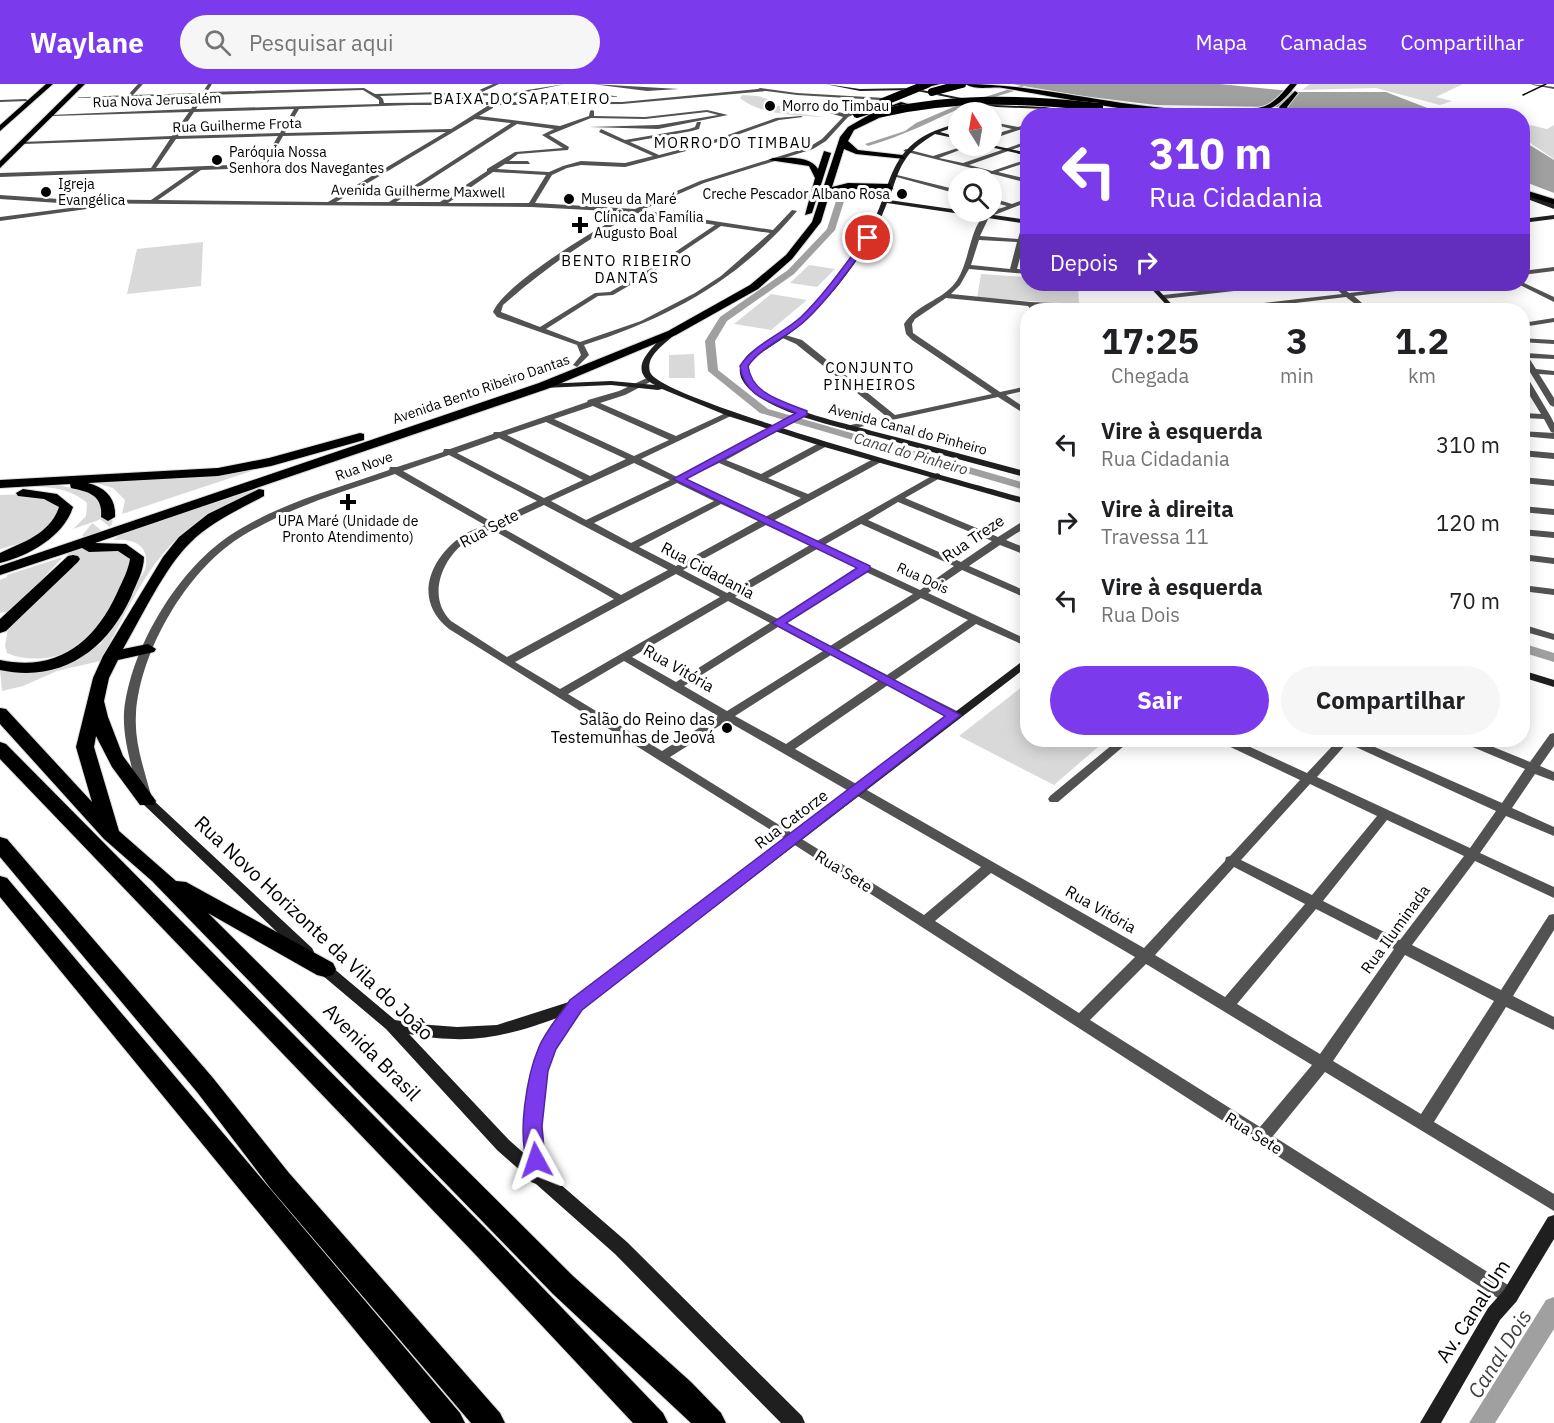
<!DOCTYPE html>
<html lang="pt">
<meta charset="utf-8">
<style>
body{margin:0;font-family:"IBM Plex Sans",sans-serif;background:#f6f6f6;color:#202124;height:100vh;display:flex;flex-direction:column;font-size:22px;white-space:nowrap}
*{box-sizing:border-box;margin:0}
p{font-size:20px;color:#757577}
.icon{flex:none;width:33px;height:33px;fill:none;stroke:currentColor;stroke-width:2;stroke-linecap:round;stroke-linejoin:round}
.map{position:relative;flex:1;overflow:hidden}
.drawer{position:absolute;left:1020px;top:219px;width:510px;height:444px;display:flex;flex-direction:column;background:#fff;border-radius:24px;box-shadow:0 3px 15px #0003}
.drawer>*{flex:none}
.guide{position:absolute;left:1020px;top:24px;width:510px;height:183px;border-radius:24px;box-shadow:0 3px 15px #0003;background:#7c3aed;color:#fff;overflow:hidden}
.needle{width:39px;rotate:349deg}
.tools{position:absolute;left:948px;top:18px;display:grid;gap:12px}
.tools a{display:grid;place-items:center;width:54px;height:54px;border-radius:50%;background:#fff;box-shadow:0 3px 15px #0003;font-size:30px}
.pin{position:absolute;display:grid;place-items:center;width:51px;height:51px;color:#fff;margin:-26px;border:3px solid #fff;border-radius:50%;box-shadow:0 2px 6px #0007}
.me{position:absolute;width:66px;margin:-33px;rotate:355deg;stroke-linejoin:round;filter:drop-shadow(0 0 4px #0008)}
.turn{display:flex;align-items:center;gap:21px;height:126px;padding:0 30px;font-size:27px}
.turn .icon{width:78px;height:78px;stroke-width:2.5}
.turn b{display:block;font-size:42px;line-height:51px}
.then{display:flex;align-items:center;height:57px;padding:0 30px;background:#0003;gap:12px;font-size:22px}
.eta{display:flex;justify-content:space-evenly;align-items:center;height:102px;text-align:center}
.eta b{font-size:36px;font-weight:700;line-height:42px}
.button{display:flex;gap:12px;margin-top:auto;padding:12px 30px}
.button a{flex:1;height:69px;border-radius:36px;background:#7c3aed;color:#fff;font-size:24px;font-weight:700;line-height:69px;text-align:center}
.button a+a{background:#f6f6f6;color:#202124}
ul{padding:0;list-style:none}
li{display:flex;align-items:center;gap:18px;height:78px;padding:0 30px}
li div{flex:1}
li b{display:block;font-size:22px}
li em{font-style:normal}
header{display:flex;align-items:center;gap:36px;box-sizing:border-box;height:84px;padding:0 30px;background:#7c3aed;color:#fff}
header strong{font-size:28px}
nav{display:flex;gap:33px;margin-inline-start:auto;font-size:21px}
.search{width:420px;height:54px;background:#f6f6f6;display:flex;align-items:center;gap:15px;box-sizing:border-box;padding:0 21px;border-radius:33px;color:#757577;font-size:22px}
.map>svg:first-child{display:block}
</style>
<header>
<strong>Waylane</strong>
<div class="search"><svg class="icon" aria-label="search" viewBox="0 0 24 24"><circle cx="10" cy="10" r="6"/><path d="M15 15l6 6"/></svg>Pesquisar aqui</div>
<nav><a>Mapa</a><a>Camadas</a><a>Compartilhar</a></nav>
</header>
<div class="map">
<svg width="1554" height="1339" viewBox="0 0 1554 1339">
<rect width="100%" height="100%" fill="#fff"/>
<path fill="#d9d9d9" d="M1310,0H1463L1436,13L1452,17L1440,21L1376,4L1302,6Z
M742,11L758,12L774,17L776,21L802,30L824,33C799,32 760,31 740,14Z
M1522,39L1547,45L1554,41V75L1523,54Z
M203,158L201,202L127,210L137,165Z
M809,181L835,185L817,203L790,199Z
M981,190L1027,193L1028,200H1078L1079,220L977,214Z
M771,210L807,216L771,246L734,240Z
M694,270L695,294H669V271Z
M282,377L122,430L125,416L113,404L93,398L195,394Z
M51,400L94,408L105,417L99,436L73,445L86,432L87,419C64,398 28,403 0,404V402Z
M257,405C230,419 202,433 179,453C143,485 123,537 100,577L57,587L23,602L2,607L0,585L70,578L101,560L145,486C151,462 135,454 113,456L121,450Z
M32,410L60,421L54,442L25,458L0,465V411Z
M91,466H122L130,471C132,489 124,499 115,514C108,525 102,540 94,550C75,573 33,581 7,569L5,562L8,545Z
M63,473L12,527L0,529V496L7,493V491Z
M1027,599L1028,656H1106L1054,701L959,652Z"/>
<path fill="#a0a0a0" d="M1012,0H1220L1299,8H1386L1430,25L1447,28L1448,31L1318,32L1277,23L1156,21L1082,12Z
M1523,57L1554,76V109L1523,97Z"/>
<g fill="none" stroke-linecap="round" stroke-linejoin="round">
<path fill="#a0a0a0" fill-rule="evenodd" d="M1022,1L1024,4L982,17L979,15Z
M965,18L967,21C934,36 903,52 868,62L865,60L905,47L916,39Z
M841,112L845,114L835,146L794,190L727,237L715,257L718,286L768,325L1028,400V407L760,329L708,287L705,257L720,233L788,186L827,145L837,114Z
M1522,559L1554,569V578L1522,568Z
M1554,1213V1245L1495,1339H1469L1546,1216Z"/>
<path stroke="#d9d9d9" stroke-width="13" stroke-dasharray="13 6" stroke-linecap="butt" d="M105,437L108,433"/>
<path stroke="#d9d9d9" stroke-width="16" stroke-dasharray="16 8" stroke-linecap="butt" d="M73,475L106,435"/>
<g stroke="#dbdbdb" stroke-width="2">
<path id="highway" d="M46,0H53L0,47V41Z
M78,0H85L0,84V77Z
M926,0H940L911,7L908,5Z
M965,0C1046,0 1131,28 1212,26C1229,26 1246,28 1262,23C1275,19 1282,9 1290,0H1297C1286,14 1276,25 1257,29C1190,42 1076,16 1003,4C993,2 977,7 965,0Z
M1295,7L1298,9L1287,23L1293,32H1286L1279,23Z
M901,18L908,20L854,46L848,57L858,66L902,71L905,75L856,70L844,65L832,103L848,99L890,100L893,105H848L830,108L821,138L792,175L758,205L676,251L547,305L95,459L126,460L144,473C144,487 136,500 131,513C106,567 61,599 0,586V576C57,588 94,559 117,509C122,498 128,487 130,475L118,467L89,468L82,464L0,491V482L539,299L668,247L750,201L786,171L812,138L840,53L848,43L874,28Z
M824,67L831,69L812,129L805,131L815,94L809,82L769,76L773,74C787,74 810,71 818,85Z
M1522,105L1554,115V121L1522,110Z
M360,349L364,350V356L271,382L218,392L88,399C106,404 116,414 115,433L108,437L101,433C103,411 89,408 71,404L70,400L0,404V396L218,384L269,374Z
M23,405L57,410L73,423C64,452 29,472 0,479V469C23,458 50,450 59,423L44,415L18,412L16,409Z
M259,405L264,406V412C238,426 211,438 190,459C165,483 141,534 123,565L148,560L156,565L154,568L118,576L109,594L104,617L108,633L123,672L156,717L154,721H140L112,683L96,652L94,663L119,747L176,797L186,798L333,879L336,885L333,891L325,893L317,891L208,829L573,1192L691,1298L721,1329L726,1339H691L553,1210L152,797L104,755L0,640V624L6,625L92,718L76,663L93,594L103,572L163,473L179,453L208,430Z
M73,471L78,472L80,475L78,478L6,547L0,549V535L68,472Z
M0,658L6,660L490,1149L663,1329L668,1339H633L472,1167L0,675Z
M0,753L7,755L213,994L289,1089L500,1329L505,1339H471L271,1105L197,1008L0,773Z
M0,792L7,794L460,1329L465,1339H431L0,813Z"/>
</g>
<path fill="#525252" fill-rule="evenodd" d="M138,0H143L133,11L202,9L208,0H212L207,8L364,4L375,10L440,8L468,15L466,16L440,10L380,12L383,15L384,19L489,18L503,13L470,10L477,9V7L493,0H499L480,9L509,11L521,7L565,0L522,9L498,18H622L758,5L760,4L797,9L885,14L894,11L896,12L848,33L826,57L813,65L704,99L642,126L773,146L792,126L797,127C739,196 669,234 584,261L589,271L577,283L573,281L581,271L577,261L497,233L493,228C505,199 598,144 628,128L531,123L59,119L0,115V111L59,115L151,116L194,86L0,93V89L151,84L170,55L24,60L21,58L172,52L189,28L52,32L50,31L191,25L200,11L67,14L128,11ZM363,6L379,16V20L196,25L205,11ZM766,7L797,11L880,16L846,30L782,13V15L843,33L822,55L809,63L700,97L635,125L535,119L552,91L567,84L581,81L625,83L709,61L779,36L803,33L801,32L776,34L705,59L659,71L630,58L692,47L699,45L701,38H697L695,43L689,45L625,56L601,45L599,48L653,72L625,79L581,77L563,82L549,88L497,85L505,80H530L528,77H509L518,70L568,66L569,63L549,51L591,34L645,35L707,28L718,31L658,41L589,43L658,45L728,31L707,26L645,33L594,32V27L592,26L590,27L589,32L560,42L479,32L493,24V21L622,20ZM411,21H489L451,45L285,49L299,25ZM294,25L280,49L178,52L194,28ZM475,35L511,39L389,118H336ZM517,40L554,45L542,51L563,64L515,68L487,85V87L440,118H396ZM446,48L328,118L158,116L201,86L259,84L267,80L283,52ZM278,52L263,78L258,80L156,84L176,55ZM493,88L546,91L529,119H448ZM636,129L715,141L650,185L610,208L595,209L540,243L501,228L503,221C544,185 588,154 636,129ZM721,142L770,149L721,192L695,209L641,237L580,258L546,245L598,212L613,211L654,187Z
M592,0L679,5L647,7Z
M1531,0L1554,3V5L1533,1Z
M586,8L621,13L542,10L544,9Z
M26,15L28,17L0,18V16Z
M1067,27L1069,29L1055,32V31Z
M992,38L1018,43L1028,40V43L992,55V51L1012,45L992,40Z
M1028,57V60L969,81L992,87L1028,75V78L998,88L1028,95V99L993,90L974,94L987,88L903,67L906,65L933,72L964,62H970L939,74L963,79Z
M893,90L958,106V110L893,92Z
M992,114L1012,120L1028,114V118L989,133L980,152L1018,155L1023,138L1028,137L1025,155H1028V159H1024L1017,185L1028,186V190L969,185L960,201L951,210L1030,218L1108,221L1112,223L1108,225L1035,222L1037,226H1031L1028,222L946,214L915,235L912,240L913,249L1000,308L1028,302V306L1006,311L1028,326V332L998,313L846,346V342L887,333L796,260L778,252L782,250L802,256L895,331L992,310L912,256L906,250L904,240C917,220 941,217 955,199C969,182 970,142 985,131C990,126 1001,125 1007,122L992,118ZM979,156L1017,158L1010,185L971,181Z
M85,122L87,125L0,137V133Z
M1554,183V187L1522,191V187Z
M1522,198L1554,213V218L1520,201L1519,200Z
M1264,200H1281L1278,202L1163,215L1160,213L1163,211Z
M1331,200H1338L1349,209L1426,200H1442L1439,202L1354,212L1370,226H1363L1346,213L1235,226H1217L1221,224L1342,210Z
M1554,234V238L1522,243V239Z
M1522,254L1554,256V260L1522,258Z
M1522,266L1526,269L1554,271V275L1529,274L1536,285L1554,287V291L1539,290L1554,314V323L1550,321L1522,275Z
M1522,289L1526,291L1551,333L1554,339V349L1551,348L1544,335L1522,334V329L1541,330L1522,299Z
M649,293L653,295L652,297L625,311L600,319L676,352L728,328L735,330L641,375L677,393L716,374L803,327H806V331L726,376L761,390L821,358H827V362L768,394L808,410L875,374H881V378L773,437L817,457L937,389L940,390V394L905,414L998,453L1028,434V442L1006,456L1028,465V472L1000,461L969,482L1028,508V515L962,486L928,509L1028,556V563L976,540L895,596L959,628L961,631L959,634H951L888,601L795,665L1144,864L1225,777L1226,773L1230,772L1300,696L1222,659L1220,656H1235L1307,689L1338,656H1359L1502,719L1525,685L1463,659L1461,656H1476L1530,678L1550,650L1554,649V662L1540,682L1554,688V697L1535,690L1512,724L1554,743V752L1506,732L1480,769L1554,803V814L1475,777L1412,861L1501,906L1549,831L1554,830V846L1513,912L1554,933V946L1506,923L1434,1038L1554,1110V1127L1325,988L1273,1052L1516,1206L1519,1212L1516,1218L1510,1221L1504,1218L790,758L449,545C414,517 428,478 459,454C466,448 476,445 485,441L395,390C342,408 287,424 239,454C186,488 140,567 136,630C134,658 144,685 151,711L149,714H141C136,706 135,696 133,688C128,669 123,649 124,629C130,566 176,488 229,452C277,420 335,405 389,386L390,383H397L443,368L444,365H450L493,350L494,348H500L587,318L588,316L619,307ZM593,322L669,356L634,372L554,335ZM546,338L626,375L590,392L507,351ZM499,354L583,396L544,414L457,369ZM449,371L537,417L492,438L403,387ZM634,379L670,396L586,436L551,417ZM719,379L801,414L765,433L684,396ZM677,399L714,417L631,459L594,439ZM898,418L992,457L961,478L868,436ZM721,420L758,437L676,482L639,463ZM544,421L668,486L621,511L499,442ZM861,440L954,482L920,506L824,461ZM766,441L810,461L727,509L683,486ZM491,445L614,515L507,573L451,537C426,513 442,472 470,455C476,451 484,449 491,445ZM817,465L858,484L778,535L735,513ZM866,488L913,510L830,562L786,539ZM676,490L720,513L560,605L515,578ZM921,514L968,536L887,591L839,566ZM728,517L770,539L676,598L632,573ZM778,543L823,567L727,627L684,602ZM831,571L879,596L786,660L735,632ZM624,577L718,632L662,667L568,610ZM727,637L981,783L924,831L670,673ZM1347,659L1496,727L1470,764L1317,693ZM1310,700L1377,732L1312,811L1241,776ZM1387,736L1464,772L1400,856L1323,817ZM1234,783L1305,820L1225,913L1155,871ZM991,789L1135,873L1079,929L935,837ZM1316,825L1394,865L1320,970L1237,920ZM1405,871L1494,917L1421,1030L1333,977ZM1146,880L1312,981L1260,1043L1090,936Z
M1522,347L1554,349V355L1522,352Z
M1522,366L1554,369V375L1522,372Z
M1522,393L1554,396V402L1522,399Z
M1522,422L1554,425V431L1522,428Z
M1522,445L1554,448V454L1522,451Z
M1522,470L1554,474V480L1522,476Z
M1522,501L1554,505V511L1522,507Z
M1522,540L1554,550V556L1522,547Z
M1118,656H1131L1058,718H1050L1048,715L1050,712Z"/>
<path fill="#1f1f1f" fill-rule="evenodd" d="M825,0L860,5L912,4L996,21L1045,23L1099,32H1084L1045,25L996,23L912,6L860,7Z
M958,39V42L940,48L958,53V55L935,50C903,69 900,82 889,116L1028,136V140L887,119C870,165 832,215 794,246C781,257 765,265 752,276C744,288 749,299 760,307C790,328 837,337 872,347C924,360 976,374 1028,388V394C976,380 925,366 874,352C838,343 785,332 755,310C747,304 738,294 740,284C745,266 768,259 781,250C809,230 832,200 852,173C861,161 869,148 875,134C887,109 890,78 914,59C927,48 942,44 958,39Z
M992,61L1028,69V72L986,62Z
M1522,109L1554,121V125L1522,113Z
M1554,131V135L1522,139V135Z
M1147,200H1153L1177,226H1171Z
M669,247L676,249C666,260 645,271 650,288C658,316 982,402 1028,415V421L821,362L728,332L662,305L658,306L611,301L543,304L539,302L543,300L611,297L655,301C624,285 654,262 669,247Z
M1028,573V582L582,925C573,938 563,950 556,963C538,1002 541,1046 545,1087L627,1158L802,1332L805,1339H781L615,1170L536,1100L531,1098L529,1094L497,1066L386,945L316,886L314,882L316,878L321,876L326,878L395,936L418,940L457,943L497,941L572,917ZM560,933C529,975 524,1021 527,1072L509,1056L409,950C470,961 502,954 560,933Z
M1522,586L1554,596V603L1522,593Z
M147,713L151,714L312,864L314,868L312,872L307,873L302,872L143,720L141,717L143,714Z
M1554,1131V1155L1516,1218L1500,1236L1441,1339H1420L1488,1224L1504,1206L1548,1133Z"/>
<use href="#highway" fill="#000" fill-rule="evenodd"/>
<path stroke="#000" stroke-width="1.5" d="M1523,11L1546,0"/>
<g stroke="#dbdbdb" stroke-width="8" stroke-linecap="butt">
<path id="highway-bridge" d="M932,8L962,0
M883,18L927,0
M857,30L888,20
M877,30C952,12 1023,15 1099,23"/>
</g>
<use href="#highway-bridge" stroke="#000" stroke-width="8"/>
</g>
<path fill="#7c3aed" stroke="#51269a" stroke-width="1.5" d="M866,153L872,154C851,182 832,211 807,235C789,253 763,261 748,282C752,311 783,317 807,327V331L686,395L870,482V486L786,539L961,631L582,926L556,965L548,987L542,1042L545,1076L542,1082L536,1084L529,1082C516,1053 527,991 539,963C546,946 560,931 570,916L945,632L772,539L857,484L673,395L796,329C771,318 744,313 740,282C755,259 781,251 801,233C826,209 845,180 866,153Z"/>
<g fill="#000" stroke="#fff" stroke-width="2">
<circle cx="770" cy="22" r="6"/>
<circle cx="217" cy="76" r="6"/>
<circle cx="46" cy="108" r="6"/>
<circle cx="902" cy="110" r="6"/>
<circle cx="569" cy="115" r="6"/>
<path d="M577 132h6v6h6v6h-6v6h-6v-6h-6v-6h6z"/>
<path d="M345 409h6v6h6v6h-6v6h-6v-6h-6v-6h6z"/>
<circle cx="727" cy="644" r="6"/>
</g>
<g text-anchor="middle" stroke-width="6" stroke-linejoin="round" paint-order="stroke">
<g font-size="14" fill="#000" stroke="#fff">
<text transform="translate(157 16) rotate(-2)" y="5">Rua Nova Jerusalém</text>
<text transform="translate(237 41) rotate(-2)" y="5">Rua Guilherme Frota</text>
<text transform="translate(418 107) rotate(1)" y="5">Avenida Guilherme Maxwell</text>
<text transform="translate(481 305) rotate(-19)" y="5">Avenida Bento Ribeiro Dantas</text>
<text transform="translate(908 345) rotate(15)" y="5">Avenida Canal do Pinheiro</text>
<text transform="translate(364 382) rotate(-20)" y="5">Rua Nove</text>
<text transform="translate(923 494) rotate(25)" y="5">Rua Dois</text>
</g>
<g font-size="14" fill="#000" stroke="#fff" text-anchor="start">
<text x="782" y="27">Morro do Timbau</text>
<text x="229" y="73">Paróquia Nossa<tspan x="229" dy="16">Senhora dos Navegantes</tspan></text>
<text x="58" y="105">Igreja<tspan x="58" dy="16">Evangélica</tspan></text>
<text x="890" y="115" text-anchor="end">Creche Pescador Albano Rosa</text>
<text x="581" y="120">Museu da Maré</text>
<text x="594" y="138">Clínica da Família<tspan x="594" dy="16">Augusto Boal</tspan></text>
<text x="348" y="442" text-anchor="middle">UPA Maré (Unidade de<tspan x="348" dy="16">Pronto Atendimento)</tspan></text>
</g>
<g font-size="15" letter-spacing="1.5" fill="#000" stroke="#fff">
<text x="522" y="20">BAIXA DO SAPATEIRO</text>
<text x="733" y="64">MORRO DO TIMBAU</text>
<text x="627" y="182">BENTO RIBEIRO<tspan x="627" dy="17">DANTAS</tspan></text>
<text x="870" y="289">CONJUNTO<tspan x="870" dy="17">PINHEIROS</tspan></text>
</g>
<g font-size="15" font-style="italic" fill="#414141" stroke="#fff">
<text transform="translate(911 370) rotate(16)" y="5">Canal do Pinheiro</text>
</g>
<g font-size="16" fill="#000" stroke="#fff">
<text transform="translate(489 444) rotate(-28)" y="6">Rua Sete</text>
<text transform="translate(973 454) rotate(-34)" y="6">Rua Treze</text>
<text transform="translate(708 486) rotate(28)" y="6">Rua Cidadania</text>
<text transform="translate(679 584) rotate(30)" y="6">Rua Vitória</text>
<text transform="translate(791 735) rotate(-37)" y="6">Rua Catorze</text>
<text transform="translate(844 787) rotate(32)" y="6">Rua Sete</text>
<text transform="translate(1101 825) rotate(30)" y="6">Rua Vitória</text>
<text transform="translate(1395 845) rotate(-54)" y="6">Rua Iluminada</text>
<text transform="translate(1254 1049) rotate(32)" y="6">Rua Sete</text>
</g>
<g font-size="16" fill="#000" stroke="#fff" text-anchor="end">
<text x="715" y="641">Salão do Reino das<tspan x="715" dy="18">Testemunhas de Jeová</tspan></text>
</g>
<g font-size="20" fill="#000" stroke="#fff">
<text transform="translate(314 844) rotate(43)" y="7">Rua Novo Horizonte da Vila do João</text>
<text transform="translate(372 968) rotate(45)" y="7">Avenida Brasil</text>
<text transform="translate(1473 1227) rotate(-57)" y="7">Av. Canal Um</text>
</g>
<g font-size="21" font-style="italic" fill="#414141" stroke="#fff">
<text transform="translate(1500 1270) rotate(-58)" y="7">Canal Dois</text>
</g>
</g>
</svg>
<div class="tools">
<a><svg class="needle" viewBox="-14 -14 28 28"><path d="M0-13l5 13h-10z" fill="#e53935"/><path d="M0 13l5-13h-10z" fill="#757577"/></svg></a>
<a><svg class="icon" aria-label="search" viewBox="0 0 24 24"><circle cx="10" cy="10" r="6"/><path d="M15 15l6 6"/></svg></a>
</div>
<div class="pin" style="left:868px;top:154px;background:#d93025"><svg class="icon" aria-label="arrive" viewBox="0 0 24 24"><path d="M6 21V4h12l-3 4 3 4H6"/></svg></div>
<svg class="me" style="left:536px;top:1076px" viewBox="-20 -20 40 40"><path d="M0-17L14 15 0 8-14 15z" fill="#7c3aed" stroke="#fff" stroke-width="4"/></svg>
<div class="guide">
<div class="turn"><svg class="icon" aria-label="left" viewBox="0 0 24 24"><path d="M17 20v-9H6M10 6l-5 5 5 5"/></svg><div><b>310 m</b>Rua Cidadania</div></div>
<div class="then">Depois<svg class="icon" aria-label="right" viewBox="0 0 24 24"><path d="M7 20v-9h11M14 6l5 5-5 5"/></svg></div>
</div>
<section class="drawer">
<div class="eta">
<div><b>17:25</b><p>Chegada</p></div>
<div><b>3</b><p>min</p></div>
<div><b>1.2</b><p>km</p></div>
</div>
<ul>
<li><svg class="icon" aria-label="left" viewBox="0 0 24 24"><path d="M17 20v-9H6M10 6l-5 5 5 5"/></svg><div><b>Vire à esquerda</b><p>Rua Cidadania</p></div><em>310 m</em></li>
<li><svg class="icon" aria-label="right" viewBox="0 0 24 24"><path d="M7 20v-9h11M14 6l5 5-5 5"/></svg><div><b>Vire à direita</b><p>Travessa 11</p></div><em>120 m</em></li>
<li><svg class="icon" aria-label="left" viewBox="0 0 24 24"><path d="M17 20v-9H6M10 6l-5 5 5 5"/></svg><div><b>Vire à esquerda</b><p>Rua Dois</p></div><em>70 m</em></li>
</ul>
<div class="button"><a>Sair</a><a>Compartilhar</a></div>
</section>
</div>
